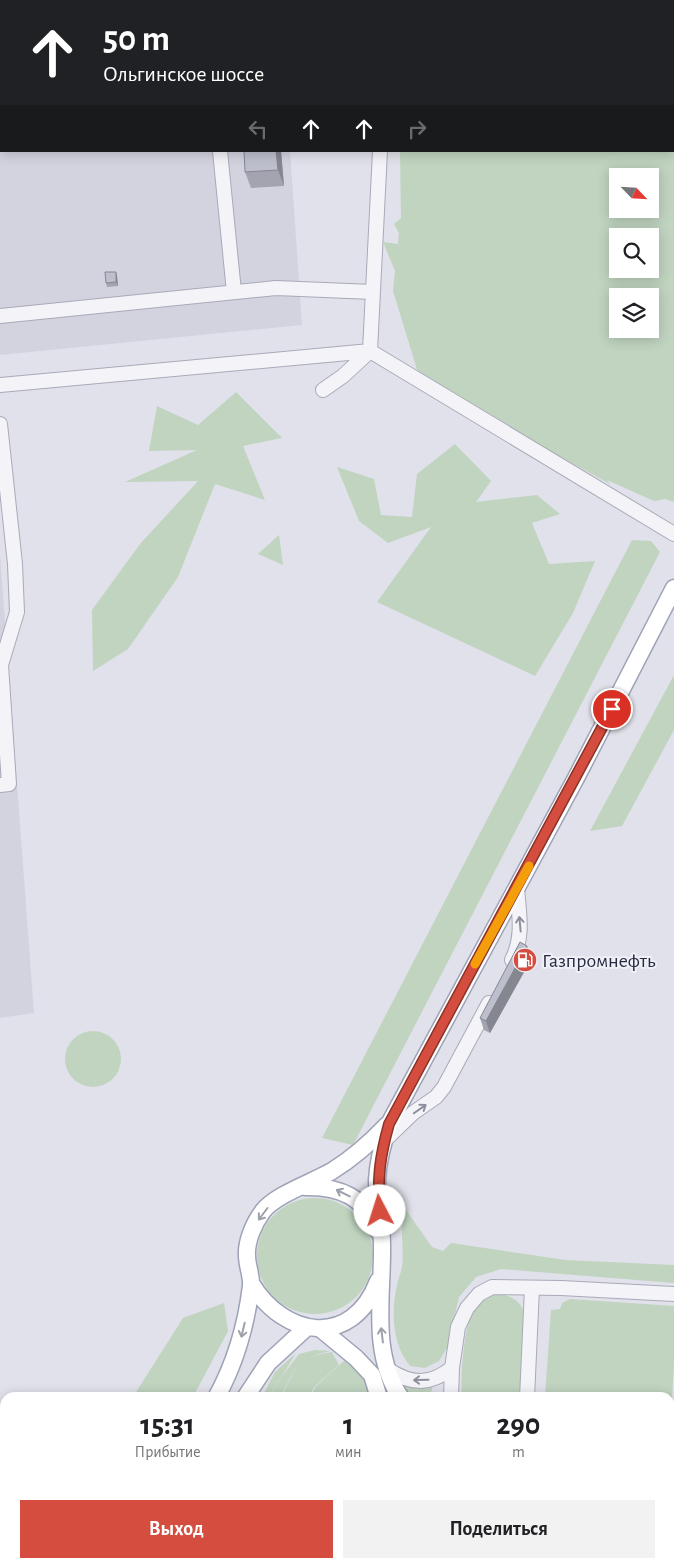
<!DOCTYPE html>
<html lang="ru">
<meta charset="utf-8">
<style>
body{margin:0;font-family:"Alegreya Sans",sans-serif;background:#f2f2f2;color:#202124;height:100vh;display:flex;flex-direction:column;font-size:19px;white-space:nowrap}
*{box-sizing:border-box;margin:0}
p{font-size:16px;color:#757577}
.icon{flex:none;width:28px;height:28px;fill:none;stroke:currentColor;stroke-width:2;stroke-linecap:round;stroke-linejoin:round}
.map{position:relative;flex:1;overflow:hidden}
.side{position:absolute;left:0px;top:1392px;width:675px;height:176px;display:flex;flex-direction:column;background:#fff;border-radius:15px 15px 0 0;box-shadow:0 2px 12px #0003}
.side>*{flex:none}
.banner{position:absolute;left:0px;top:0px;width:675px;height:152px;box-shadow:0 2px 12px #0003;background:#202124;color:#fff;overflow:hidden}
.needle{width:32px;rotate:115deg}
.fabs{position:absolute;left:609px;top:168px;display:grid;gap:10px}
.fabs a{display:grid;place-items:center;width:50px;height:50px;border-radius:0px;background:#fff;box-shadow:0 2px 12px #0003;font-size:25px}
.pin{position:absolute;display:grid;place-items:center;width:42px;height:42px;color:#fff;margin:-21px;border:2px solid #fff;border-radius:50%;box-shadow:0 1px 5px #0007}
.me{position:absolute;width:55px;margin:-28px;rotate:355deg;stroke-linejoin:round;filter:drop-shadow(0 0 4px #0008)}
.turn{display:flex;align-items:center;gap:18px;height:105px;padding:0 20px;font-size:22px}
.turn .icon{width:65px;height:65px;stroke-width:2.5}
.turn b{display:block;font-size:35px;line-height:42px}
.lanes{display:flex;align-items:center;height:48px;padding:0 20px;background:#0003;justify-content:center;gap:25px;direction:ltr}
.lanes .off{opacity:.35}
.eta{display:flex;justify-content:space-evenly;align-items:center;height:85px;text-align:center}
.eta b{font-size:30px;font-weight:700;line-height:35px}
.action{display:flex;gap:10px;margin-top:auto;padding:10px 20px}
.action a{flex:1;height:58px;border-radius:0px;background:#d54d3e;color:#fff;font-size:20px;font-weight:700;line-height:58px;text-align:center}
.action a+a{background:#f2f2f2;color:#202124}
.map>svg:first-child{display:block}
</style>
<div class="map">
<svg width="674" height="1568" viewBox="0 0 674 1568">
<rect width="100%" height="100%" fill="#e0e1ea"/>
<path fill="#d2d3df" d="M0,0H274L1,1V151H290L302,325L0,355Z
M0,555L34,1013L0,1018Z"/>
<path fill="#c0d4c0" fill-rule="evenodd" d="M281,0H674V502L665,499L654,501L607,480L610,484L476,411L419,376L393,291L395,271L383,242L398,244L399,233L394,224L401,218L400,151H674V1ZM618,176H650V209H618ZM618,236H650V269H618ZM618,296H650V329H618Z
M236,392L282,438L243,446L265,500L215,484L178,577L128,649L93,671L92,610L140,544L198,481L125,482L197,450L149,451L157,406L198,425Z
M455,444L491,481L476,502L537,495L560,514L532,523L549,564L595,561L573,613L535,676L377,602L431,527L388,543L359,521L337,467L374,479L381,515L412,517L417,474Z
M279,535L283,565L258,554Z
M632,540L651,541L660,552L353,1145L322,1138Z
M674,675V730L622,826L590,831Z
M65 1059a28 28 0 1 1 56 0a28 28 0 1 1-56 0Z
M257 1256a58 58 0 1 1 116 0a58 58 0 1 1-116 0Z
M406,1210L432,1247L443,1251L451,1243L565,1260L674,1265V1283L501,1269L476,1277L459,1297L447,1348L439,1361L425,1368L410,1366C392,1344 391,1312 397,1285C398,1279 401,1273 402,1267C405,1248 398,1227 406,1210Z
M502,1294C515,1298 521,1302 525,1315L519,1397L462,1398C460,1378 464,1317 477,1303C484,1296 493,1294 502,1294Z
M570,1299L674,1306V1363L670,1432V1398L545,1397L551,1310L560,1309L562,1303Z
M224,1303L228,1331L193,1397H133L183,1318Z
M315,1350L330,1351L312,1356L332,1352L339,1365L315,1386L308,1397H281L301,1358L280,1397H270L279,1380L299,1354Z
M296,1353L269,1397H262L275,1372Z
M344,1361L360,1367L373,1397H359L361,1388L359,1397L310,1398L316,1386Z
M404,1384L433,1385L430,1397H408Z
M221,1564H407V1568H219Z"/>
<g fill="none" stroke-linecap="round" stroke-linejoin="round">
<g stroke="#a9aab8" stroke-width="16">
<path id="minor" d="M205,0L206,1
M220,151L234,292
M0,316L276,288L373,292
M0,385L370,351L674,534
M323,390L343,376L370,351L380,151
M0,424L15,564L17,612L1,665L9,784L0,785
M512,960C524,936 519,914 517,888
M384,1141L413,1113L436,1097L444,1087L489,1003
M389,1370C412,1385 430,1385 452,1368
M451,1398L452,1368L458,1327L467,1308L479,1294L492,1287L561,1288L674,1294
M527,1398L532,1288
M670,1441H674
M522,1564L528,1568"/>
</g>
<g stroke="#9ea2b6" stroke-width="19">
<path id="major" d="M305,1187C340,1186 365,1197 378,1231
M251,1283C284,1338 352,1349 378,1281
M322,1330L356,1358L372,1375L379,1398
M216,1398C236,1362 246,1327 251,1286C252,1276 247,1266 247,1256C246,1241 254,1223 263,1211C275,1195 313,1182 332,1171C353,1158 370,1143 387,1125
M245,1398L268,1363L306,1328
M401,1398C370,1353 383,1295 382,1245C382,1223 377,1201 377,1180C378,1160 383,1142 389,1124L576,778L674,588
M416,1564V1568
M449,1564L450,1568
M125,1568L127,1564
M153,1568L155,1564"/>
</g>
<use href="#minor" stroke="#f3f3f8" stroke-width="14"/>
<use href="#major" stroke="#fff" stroke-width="16"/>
</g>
<path fill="#a3a4b0" d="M0,0H149V1H1V132L0,133Z
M281,151L284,186L251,188L245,172Z
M116,272L117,276L118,286L107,287L106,283Z
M532,958L490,1033L484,1030L480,1018Z"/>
<path fill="#848690" d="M276,151H281L284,186L278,170Z
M116,272L117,276L118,286L116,282Z
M527,946L532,958L490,1033L486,1021Z"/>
<path fill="#bdbfcd" stroke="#848690" d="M0,0H148V1H1V120H0Z
M231,0H264V1H231Z
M244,151H276L278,170L245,172Z
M105,272H116V282L106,283Z
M520,942L527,946L486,1021L480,1018Z
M670,1453H674V1568H592V1564H670Z"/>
<defs><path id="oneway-shaft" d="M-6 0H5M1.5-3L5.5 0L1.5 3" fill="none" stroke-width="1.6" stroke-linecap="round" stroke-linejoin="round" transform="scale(1.25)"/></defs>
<g stroke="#8e8f9d">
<use href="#oneway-shaft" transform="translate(520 924) rotate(-95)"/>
<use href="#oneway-shaft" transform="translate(420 1109) rotate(-35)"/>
<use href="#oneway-shaft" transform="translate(421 1380) rotate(179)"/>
</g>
<g stroke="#9ea0aa">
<use href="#oneway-shaft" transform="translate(343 1193) rotate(-154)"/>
<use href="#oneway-shaft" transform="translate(263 1214) rotate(127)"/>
<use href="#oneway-shaft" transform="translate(243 1330) rotate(103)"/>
<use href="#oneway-shaft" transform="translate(382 1335) rotate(-97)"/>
</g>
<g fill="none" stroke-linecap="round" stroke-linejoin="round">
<g stroke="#8a3228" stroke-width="12">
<path id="route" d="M380,1211C377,1178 380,1156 389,1124L612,709"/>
</g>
<use href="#route" stroke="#d54d3e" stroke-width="9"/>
<path stroke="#f59e0b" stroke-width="9" d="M475,964L529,866"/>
</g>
<defs>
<g id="fuel-disc" transform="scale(1.25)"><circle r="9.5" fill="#d54d3e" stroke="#eff1f7"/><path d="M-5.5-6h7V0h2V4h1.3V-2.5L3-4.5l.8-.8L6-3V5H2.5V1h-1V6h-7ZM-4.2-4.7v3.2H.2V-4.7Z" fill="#fff"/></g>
</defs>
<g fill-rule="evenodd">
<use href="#fuel-disc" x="525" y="960"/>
</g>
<g text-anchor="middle" stroke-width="4" stroke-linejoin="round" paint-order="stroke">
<g font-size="20" fill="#282b42" stroke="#eff1f7" text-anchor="start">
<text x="542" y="967">Газпромнефть</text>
</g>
</g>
</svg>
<div class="fabs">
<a><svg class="needle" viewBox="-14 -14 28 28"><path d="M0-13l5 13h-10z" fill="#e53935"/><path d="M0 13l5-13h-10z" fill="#757577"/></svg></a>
<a><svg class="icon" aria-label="search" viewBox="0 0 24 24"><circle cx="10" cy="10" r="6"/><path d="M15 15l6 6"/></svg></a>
<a><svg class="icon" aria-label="layers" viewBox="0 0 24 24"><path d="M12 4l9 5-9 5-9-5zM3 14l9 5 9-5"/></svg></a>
</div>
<div class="pin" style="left:612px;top:709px;background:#d93025"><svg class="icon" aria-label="arrive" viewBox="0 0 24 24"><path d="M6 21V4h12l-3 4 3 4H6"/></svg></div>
<svg class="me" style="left:380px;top:1211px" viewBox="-20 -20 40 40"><circle r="19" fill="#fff"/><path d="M0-13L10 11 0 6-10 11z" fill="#d54d3e"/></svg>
<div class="banner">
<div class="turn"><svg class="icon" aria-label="ahead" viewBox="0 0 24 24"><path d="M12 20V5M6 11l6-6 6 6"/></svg><div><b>50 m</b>Ольгинское шоссе</div></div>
<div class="lanes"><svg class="icon off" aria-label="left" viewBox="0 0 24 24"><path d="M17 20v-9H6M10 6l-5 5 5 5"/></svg><svg class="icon" aria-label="ahead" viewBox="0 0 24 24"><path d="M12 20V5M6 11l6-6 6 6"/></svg><svg class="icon" aria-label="ahead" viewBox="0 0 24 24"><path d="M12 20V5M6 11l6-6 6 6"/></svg><svg class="icon off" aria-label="right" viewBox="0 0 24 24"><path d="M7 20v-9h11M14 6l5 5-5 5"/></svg></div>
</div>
<section class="side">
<div class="eta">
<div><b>15:31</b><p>Прибытие</p></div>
<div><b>1</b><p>мин</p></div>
<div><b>290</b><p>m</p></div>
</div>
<div class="action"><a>Выход</a><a>Поделиться</a></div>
</section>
</div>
